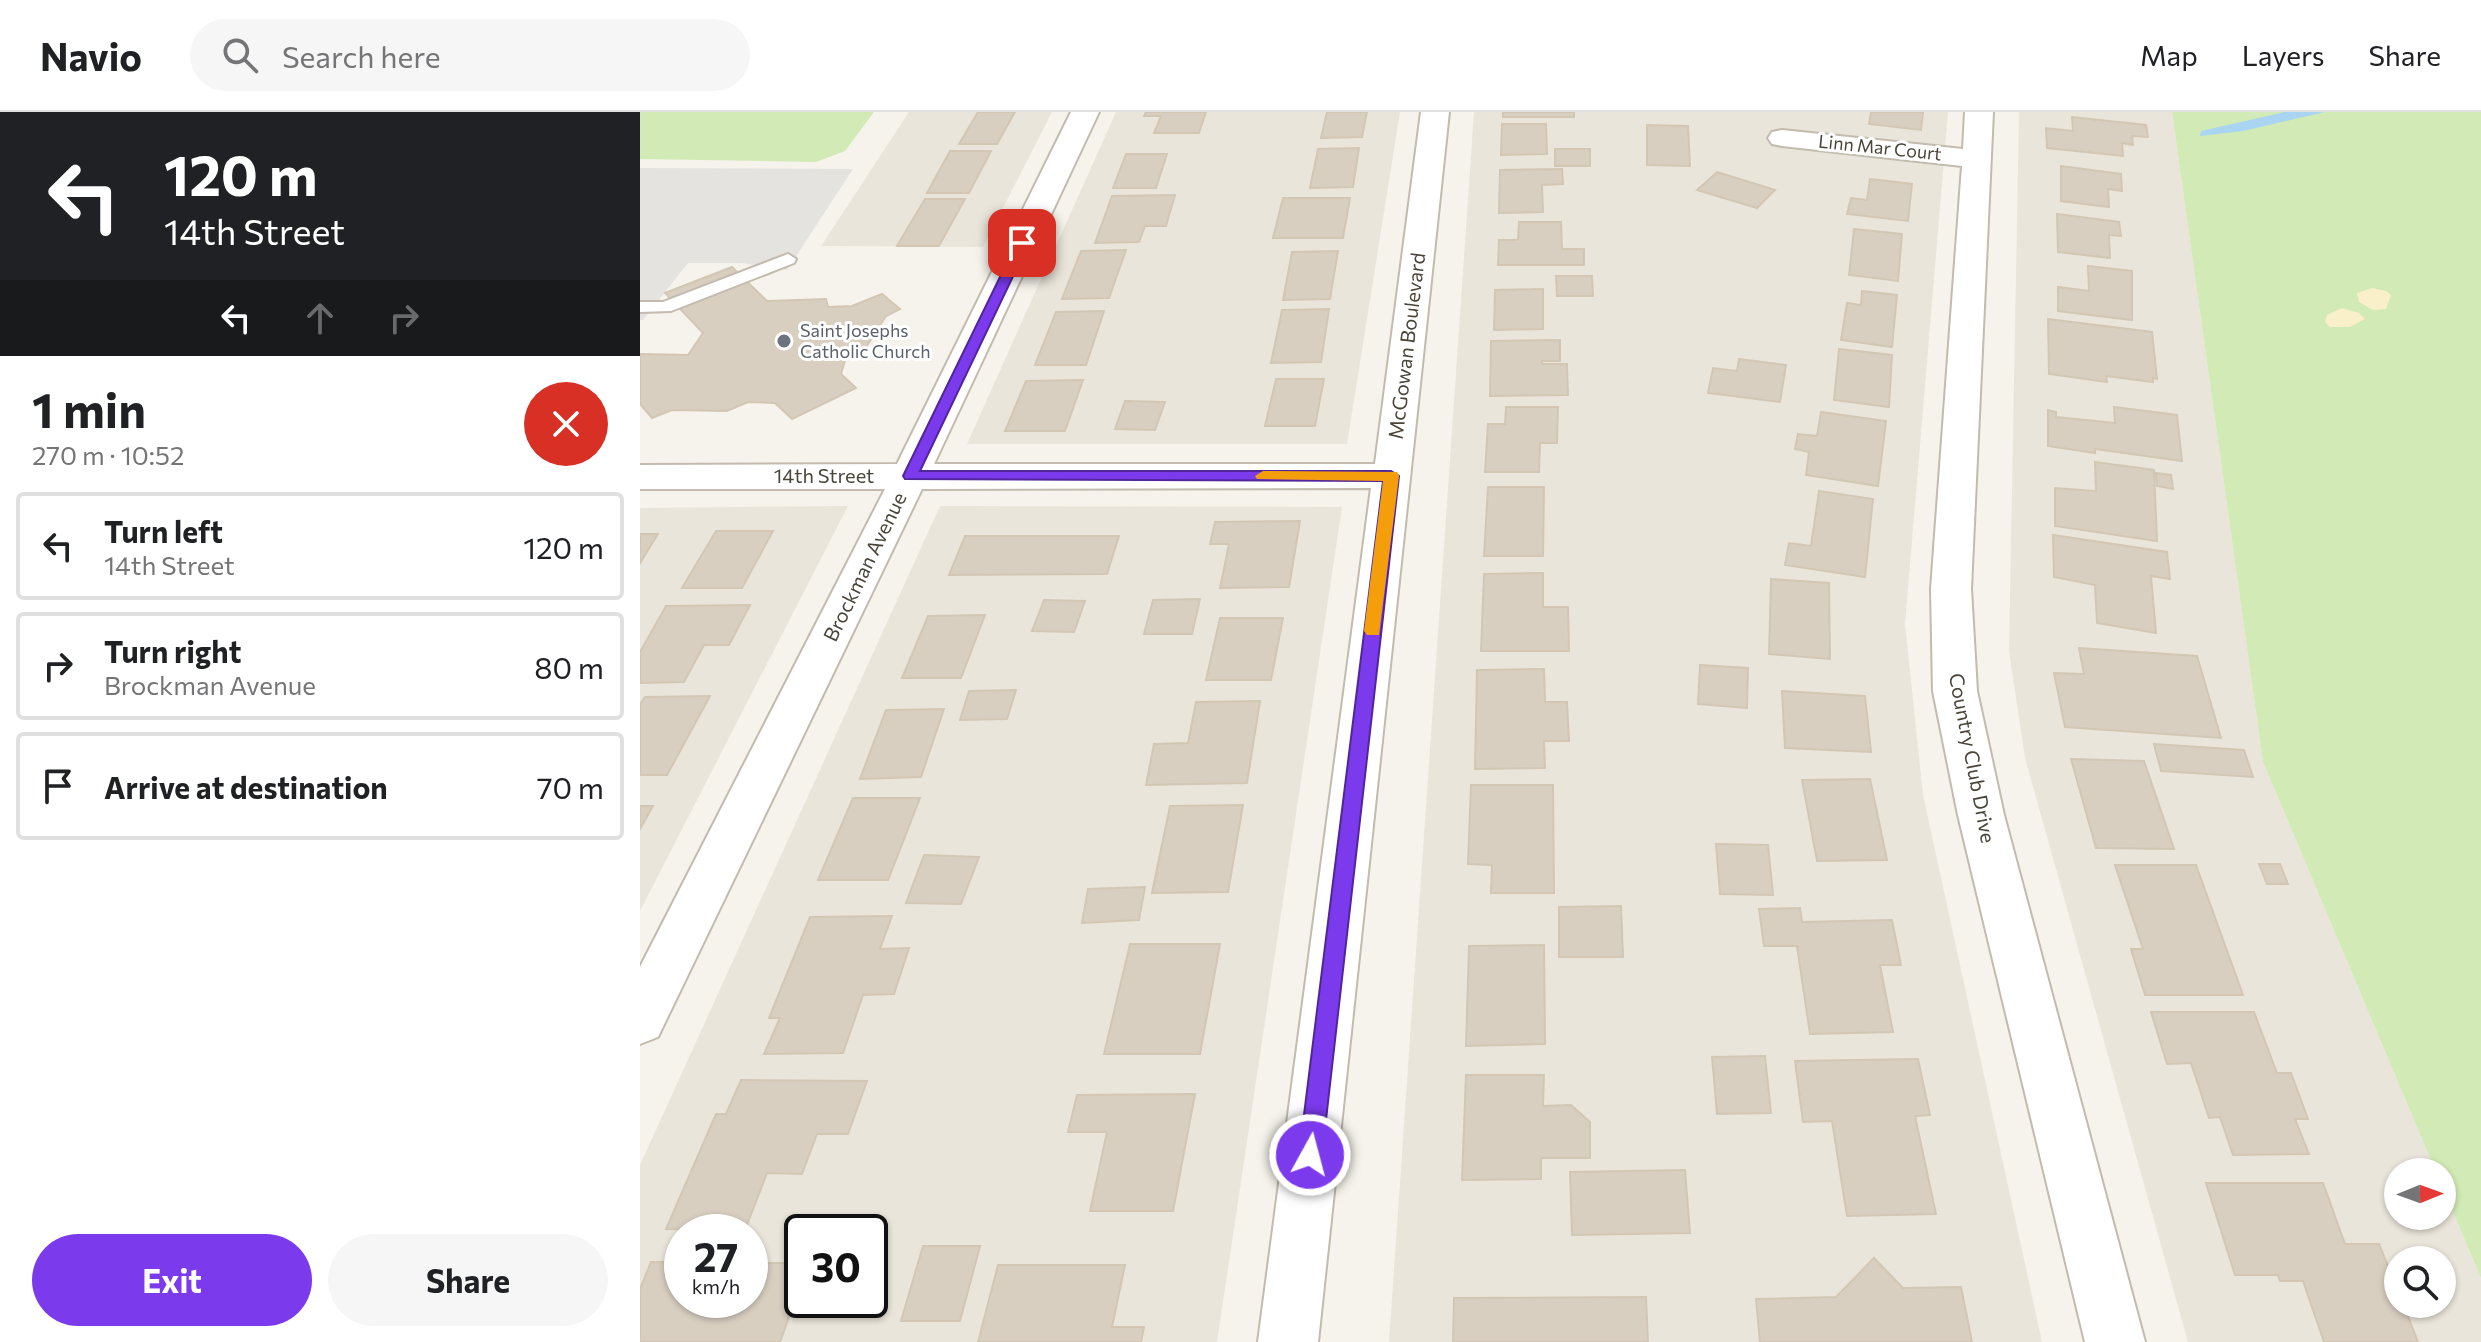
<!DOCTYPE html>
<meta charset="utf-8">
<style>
body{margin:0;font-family:Commissioner,sans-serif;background:#f6f6f6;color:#202124;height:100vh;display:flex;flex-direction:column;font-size:30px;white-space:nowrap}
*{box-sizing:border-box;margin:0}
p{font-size:26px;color:#757577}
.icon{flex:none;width:44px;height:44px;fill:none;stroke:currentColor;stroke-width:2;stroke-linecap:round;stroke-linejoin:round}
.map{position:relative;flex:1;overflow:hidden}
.side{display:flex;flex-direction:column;background:#fff;width:640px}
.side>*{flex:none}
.hud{background:#202124;color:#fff;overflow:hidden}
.needle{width:52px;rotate:89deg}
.tools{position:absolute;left:1744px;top:1046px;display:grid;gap:16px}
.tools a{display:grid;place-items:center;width:72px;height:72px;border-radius:50%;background:#fff;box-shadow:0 2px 6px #0004;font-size:40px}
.speed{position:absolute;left:24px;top:1102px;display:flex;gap:16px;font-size:40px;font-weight:700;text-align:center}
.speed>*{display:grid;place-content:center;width:104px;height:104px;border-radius:50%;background:#fff;box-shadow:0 2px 6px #0004;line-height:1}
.speed small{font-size:20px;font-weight:400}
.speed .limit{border:4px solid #111;border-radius:12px;background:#fff;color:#111}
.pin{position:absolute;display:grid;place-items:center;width:68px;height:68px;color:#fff;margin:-34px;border-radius:16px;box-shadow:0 4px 12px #0006}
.me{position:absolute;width:88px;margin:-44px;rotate:7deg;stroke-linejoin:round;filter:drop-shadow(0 0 6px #0008)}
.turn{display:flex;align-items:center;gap:28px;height:168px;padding:0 32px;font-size:36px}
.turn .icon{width:104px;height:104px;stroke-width:2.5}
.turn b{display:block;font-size:56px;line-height:68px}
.lanes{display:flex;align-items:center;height:76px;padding:0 32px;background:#0003;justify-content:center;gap:40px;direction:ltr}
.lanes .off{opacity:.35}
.round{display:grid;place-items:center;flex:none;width:84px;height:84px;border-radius:42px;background:#f6f6f6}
.overview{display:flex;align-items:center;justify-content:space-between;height:136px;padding:0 32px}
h1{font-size:48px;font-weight:700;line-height:60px}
.cta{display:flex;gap:16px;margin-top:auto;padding:16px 32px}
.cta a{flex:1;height:92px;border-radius:48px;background:#7c3aed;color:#fff;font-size:32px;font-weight:700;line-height:92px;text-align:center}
.cta a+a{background:#f6f6f6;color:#202124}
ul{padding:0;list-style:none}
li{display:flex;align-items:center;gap:24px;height:108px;margin:0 16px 12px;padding:0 16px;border:4px solid #e0e0e0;border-radius:8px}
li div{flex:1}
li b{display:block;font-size:30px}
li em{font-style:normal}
header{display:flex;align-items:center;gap:48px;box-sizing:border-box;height:112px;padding:0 40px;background:#fff;border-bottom:2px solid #e0e0e0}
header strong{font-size:38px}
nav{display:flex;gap:44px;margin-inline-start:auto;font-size:28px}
.search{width:560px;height:72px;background:#f6f6f6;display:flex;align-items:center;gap:20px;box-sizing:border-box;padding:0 28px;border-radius:44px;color:#757577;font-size:30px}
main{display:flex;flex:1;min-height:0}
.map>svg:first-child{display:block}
</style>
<header>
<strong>Navio</strong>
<div class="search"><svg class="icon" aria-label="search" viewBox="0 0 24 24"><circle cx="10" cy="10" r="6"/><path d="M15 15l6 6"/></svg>Search here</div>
<nav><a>Map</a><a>Layers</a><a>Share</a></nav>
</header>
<main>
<section class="side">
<div class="hud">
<div class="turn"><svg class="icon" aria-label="left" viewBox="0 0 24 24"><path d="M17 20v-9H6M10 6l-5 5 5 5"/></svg><div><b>120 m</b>14th Street</div></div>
<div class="lanes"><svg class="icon" aria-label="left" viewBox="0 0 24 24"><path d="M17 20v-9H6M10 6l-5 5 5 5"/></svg><svg class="icon off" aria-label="ahead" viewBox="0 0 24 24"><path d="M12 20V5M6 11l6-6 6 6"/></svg><svg class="icon off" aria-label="right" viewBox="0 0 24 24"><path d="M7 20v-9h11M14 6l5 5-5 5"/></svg></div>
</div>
<div class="overview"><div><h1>1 min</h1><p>270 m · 10:52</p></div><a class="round" style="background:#d93025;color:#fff"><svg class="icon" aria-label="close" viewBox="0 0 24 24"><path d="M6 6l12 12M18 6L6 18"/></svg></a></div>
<ul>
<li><svg class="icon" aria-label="left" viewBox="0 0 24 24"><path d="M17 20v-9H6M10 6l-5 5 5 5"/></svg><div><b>Turn left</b><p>14th Street</p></div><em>120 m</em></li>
<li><svg class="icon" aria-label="right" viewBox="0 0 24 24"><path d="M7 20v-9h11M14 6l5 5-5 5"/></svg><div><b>Turn right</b><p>Brockman Avenue</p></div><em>80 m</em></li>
<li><svg class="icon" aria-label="arrive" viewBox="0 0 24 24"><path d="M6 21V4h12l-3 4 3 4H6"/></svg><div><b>Arrive at destination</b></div><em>70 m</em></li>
</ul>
<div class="cta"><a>Exit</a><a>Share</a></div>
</section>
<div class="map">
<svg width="1841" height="1230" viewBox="0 0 1841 1230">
<rect width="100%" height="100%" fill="#f6f3ec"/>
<path fill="#eae5da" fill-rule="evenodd" d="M269,0H412L343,135L181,134Z
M476,0H760L707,332H327Z
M834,0H1308L1265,512L1283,683L1402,1230H749Z
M1379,0H1532L1623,650L1796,1060H1758V1104H1802V1074L1841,1166V1230H1548L1385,646L1369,539ZM1758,1148H1802V1192H1758Z
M208,394L0,799V396Z
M300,394L702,395L577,1230H0V1053ZM42,1120H110V1188H42ZM162,1120H230V1188H162Z"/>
<path fill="#d2eab5" d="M0,0H234L205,39L176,50L0,47Z
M1532,0H1841V1166L1802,1074V1060H1796L1623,650Z"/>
<path fill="#f9efc9" d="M1732,176L1746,179L1751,183L1746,197L1733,198L1719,190L1717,181Z
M1702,196L1719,201L1725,207L1710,215H1690L1685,210L1687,203Z"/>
<path fill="#e5e3e0" d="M0,56L213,57L147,158L102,151H48L3,208H0Z"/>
<path fill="#a9d4f2" d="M1645,0H1685L1603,19L1560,24L1561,19Z"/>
<path fill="#d8cfc1" stroke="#d3c7b4" stroke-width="2" d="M338,0H375L357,32H319Z
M506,0H566L559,21H514L521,4H504Z
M687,0H727L722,25L681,26Z
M863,0H934V5H863Z
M1231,0H1283L1281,18L1229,12Z
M1432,5L1506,13L1508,25L1492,24L1493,33L1482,31L1483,44L1407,36L1406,16L1433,19Z
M862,12H906L907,42L861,43Z
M1007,13L1048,14L1050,54L1007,53Z
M719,36L713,75L670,76L678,37Z
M915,37H950V54H915Z
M310,39H351L329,81H287Z
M486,42H527L516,76H473Z
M1421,54L1481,62L1482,79L1468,77L1469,95L1421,89Z
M922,57L923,72L902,73L903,100L859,101L860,58Z
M1077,60L1135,78L1117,96L1057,78Z
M1230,67L1272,72L1268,109L1207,102L1211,86L1227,88Z
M535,83L526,114H505L499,130L455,131L472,84Z
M643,86H710L703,126H633Z
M285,87H325L299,134H257Z
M1417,102L1479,110L1481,124L1469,123L1470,146L1418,140Z
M879,110H921L922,137H944V153H858L859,128H878Z
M1214,117L1262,122L1258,169L1209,163Z
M486,138L469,186L422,187L441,139Z
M698,139L690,187L643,188L652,140Z
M1448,154L1492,159V208L1418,199V175L1449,179Z
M92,155L127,189L186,187L188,195L212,194L242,182L260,197L246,204L225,237L206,245L201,262L216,276L152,307L135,291L108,290L87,299L32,298L12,306L0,292V242L48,243L63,221L25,181Z
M916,164H952L953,184H917Z
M903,177V217L854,218L855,178Z
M1222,179L1257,183L1252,235L1201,228L1207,191L1221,193Z
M689,197L681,250L631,251L642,198Z
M464,199L446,253H395L416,200Z
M1408,207L1512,220L1517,267L1513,266V270L1466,264L1467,270L1409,262Z
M920,228V249H902V252H927L928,283L850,284L851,229Z
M1199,237L1252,243L1249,295L1194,288Z
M1099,247L1146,253L1140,290L1068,281L1073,256L1097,259Z
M636,267H684L675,314H625Z
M443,268L425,319H365L386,269Z
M485,289L525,290L515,318L475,317Z
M866,295H918L917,331H900L899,360H845L848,312H865Z
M1474,295L1537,303L1542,349L1455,337V341L1408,334V298L1416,300V305L1475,311Z
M1181,300L1246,309L1238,374L1166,363L1169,340L1155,337L1158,322L1177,324Z
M1455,350L1514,358L1517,429L1415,414V376L1456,379Z
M1516,361L1531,363L1533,377L1517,374Z
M848,375H904L903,444H844Z
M1179,379L1233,387L1225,465L1145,453L1149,431L1171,434Z
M660,409L649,475L580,476L589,432H570L575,410Z
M76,419H133L102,476H42Z
M0,422H18L0,451Z
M1413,423L1527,440L1530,467L1511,464L1516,521L1457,511L1455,473L1414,465Z
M325,424H479L467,462L309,463Z
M903,461V495H928L929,539H841L844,462Z
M1131,467L1189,471L1190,547L1129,542Z
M560,487L552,522H504L513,488Z
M404,488L445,489L434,520L392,519Z
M110,493L89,533H64L44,570L0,571V540L26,494Z
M345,503L321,566H262L288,504Z
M580,506H643L631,568H566Z
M1439,536L1557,544L1581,626L1425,615L1414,561L1444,562Z
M1060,553L1108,556L1107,596L1058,592Z
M904,557L905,590H927L929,629H904L905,656L835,657L837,558Z
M376,578L367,607L320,608L329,579Z
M1142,579L1225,584L1231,640L1145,636Z
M70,584L27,663H0V592L5,585Z
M620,589L607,671L506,673L514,632L548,631L556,590Z
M304,597L281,665L220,667L246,598Z
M1514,632L1604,638L1613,665L1521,659Z
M1431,647L1504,649L1534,737L1456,736Z
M1230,667L1247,748L1177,749L1162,668Z
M831,673H913L914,781H851L852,753L828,752Z
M213,686H280L248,768H178Z
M603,693L588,780L512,781L530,694Z
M0,694H13L0,717Z
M1076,732L1128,733L1133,783L1080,782Z
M284,743L339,745L321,792L266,791Z
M1619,752H1640L1648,772H1627Z
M1475,753H1556L1603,883H1505L1491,837H1503Z
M505,775L499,808L442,811L448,777Z
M981,794L983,845H919V795Z
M1160,796L1162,810L1252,808L1261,853H1240L1253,920L1170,922L1157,834H1124L1119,797Z
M252,804L240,837L269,836L254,882L223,883L203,941L124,942L140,906H129L170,805Z
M490,832H580L560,942H464Z
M904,833L905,932L826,934L829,834Z
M1511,900H1614L1637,961H1651L1668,1007H1655L1669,1042L1593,1043L1580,1005L1569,1006L1551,951L1527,952Z
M1125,944L1131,1001L1077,1002L1072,945Z
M1278,947L1290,1003L1275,1004L1296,1102L1207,1104L1192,1009L1163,1010L1155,949Z
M826,963H904L903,994L931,993L950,1010V1046H901V1067L822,1068Z
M101,968L227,969L208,1022H177L162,1062L127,1061L105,1118L26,1117L76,1002H86Z
M555,982L533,1099H450L467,1020H428L437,983Z
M1045,1058L1050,1121L932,1123L930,1060Z
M1566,1071H1683L1705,1132H1739L1758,1179V1192H1763L1778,1230H1684L1663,1169H1640L1638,1163H1595Z
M283,1134H340L320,1209H261Z
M1234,1146L1263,1176L1321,1175L1332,1230H1120L1116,1187L1196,1185Z
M11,1150H42V1188H110V1151H162V1169L140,1230H0V1177Z
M358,1153H485L472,1215H504L501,1230H338Z
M1006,1185L1008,1230H813L814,1186Z"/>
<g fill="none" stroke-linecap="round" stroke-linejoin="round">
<g stroke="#c2bbae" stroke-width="4">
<path id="lane" d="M148,142L156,147L154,151L31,199L0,200V190H23Z"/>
</g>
<g stroke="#c2bbae" stroke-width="4">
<path id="street" d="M431,0H459L294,352H735L781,0H809L678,1230H618L731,376L282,377L18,925L0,932V855L245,377H0V353L257,352Z
M1325,0H1353L1331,477L1337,579L1364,703L1505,1230H1445L1318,703L1293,579L1291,477L1322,54L1142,34L1132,32L1128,26L1132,20L1142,18L1323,37Z"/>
</g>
<use href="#lane" fill="#fff" fill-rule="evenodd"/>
<use href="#street" fill="#fff" fill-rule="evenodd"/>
</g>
<path fill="#7c3aed" stroke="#51269a" stroke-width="2" d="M378,128L389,131L280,359H751L759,364L682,1043L679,1052L670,1055L662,1052L659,1043L743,369L265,367L263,364Z"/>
<path fill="#f59e0b" d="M623,359L757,360L759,364L739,523H727L724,519L743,369L617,367L615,364Z"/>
<circle fill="#6b7280" stroke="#fff" stroke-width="3" cx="144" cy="229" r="8"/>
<g text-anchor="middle" stroke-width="6" stroke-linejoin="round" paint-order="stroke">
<g font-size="18" fill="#4b4439" stroke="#fff">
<text transform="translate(1240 36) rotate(6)" y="6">Linn Mar Court</text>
</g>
<g font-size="18" fill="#5b616d" stroke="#fff" text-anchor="start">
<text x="160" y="225">Saint Josephs<tspan x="160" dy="21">Catholic Church</tspan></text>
</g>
<g font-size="20" fill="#4b4439" stroke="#fff">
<text transform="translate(767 234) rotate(-83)" y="7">McGowan Boulevard</text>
<text x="184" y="371">14th Street</text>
<text transform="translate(225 455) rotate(-64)" y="7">Brockman Avenue</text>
<text transform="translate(1332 646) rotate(79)" y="7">Country Club Drive</text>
</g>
</g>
</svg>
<div class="tools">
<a><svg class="needle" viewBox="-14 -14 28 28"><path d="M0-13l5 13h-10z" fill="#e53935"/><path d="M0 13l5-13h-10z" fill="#757577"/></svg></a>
<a><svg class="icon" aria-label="search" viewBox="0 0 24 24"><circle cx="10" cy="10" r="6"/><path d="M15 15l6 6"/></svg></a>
</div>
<div class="speed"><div>27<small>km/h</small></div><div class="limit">30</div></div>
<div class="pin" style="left:382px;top:131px;background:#d93025"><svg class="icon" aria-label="arrive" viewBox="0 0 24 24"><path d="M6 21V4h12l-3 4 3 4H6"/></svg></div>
<svg class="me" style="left:670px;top:1043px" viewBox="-20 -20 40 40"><circle r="17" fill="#7c3aed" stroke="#fff" stroke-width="3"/><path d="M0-11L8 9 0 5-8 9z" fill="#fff"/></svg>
</div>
</main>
